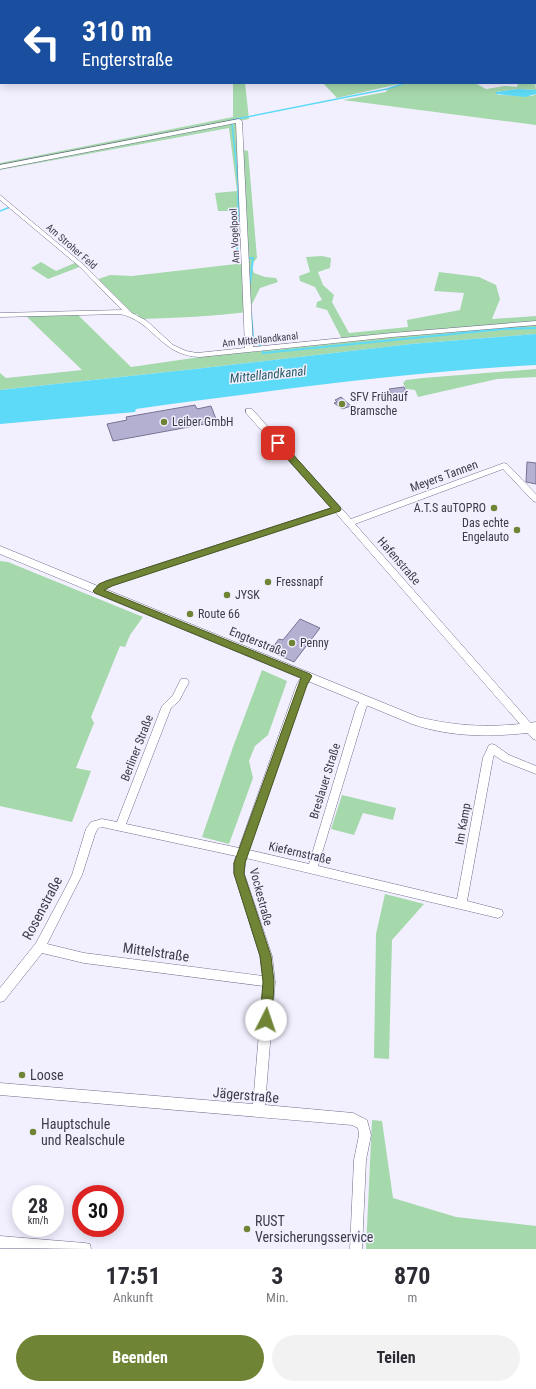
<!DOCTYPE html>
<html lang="de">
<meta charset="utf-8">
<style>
body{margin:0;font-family:"Roboto Condensed",sans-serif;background:#f2f2f3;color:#2b2b33;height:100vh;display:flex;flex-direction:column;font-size:15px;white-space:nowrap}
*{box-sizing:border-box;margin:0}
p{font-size:13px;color:#7c7c81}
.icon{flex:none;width:22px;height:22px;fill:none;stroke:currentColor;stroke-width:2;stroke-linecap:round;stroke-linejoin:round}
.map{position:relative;height:1249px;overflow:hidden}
.panel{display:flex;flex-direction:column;background:#fff;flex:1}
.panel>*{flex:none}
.top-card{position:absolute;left:0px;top:0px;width:536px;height:84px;box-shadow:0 2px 10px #0003;background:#1a4fa0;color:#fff;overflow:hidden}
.speed{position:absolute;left:12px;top:1185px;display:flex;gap:8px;font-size:20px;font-weight:700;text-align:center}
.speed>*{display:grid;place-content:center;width:52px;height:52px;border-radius:50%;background:#fff;box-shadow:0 2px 10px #0003;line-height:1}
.speed small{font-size:10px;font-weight:400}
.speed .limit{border:6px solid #d22;background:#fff;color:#111}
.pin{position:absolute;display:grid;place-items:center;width:34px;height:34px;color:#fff;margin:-17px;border-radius:8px;box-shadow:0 2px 6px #0006}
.me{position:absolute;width:44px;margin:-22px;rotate:4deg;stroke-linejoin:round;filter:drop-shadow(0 0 3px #0008)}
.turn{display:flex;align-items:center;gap:14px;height:84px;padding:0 16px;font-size:18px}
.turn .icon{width:52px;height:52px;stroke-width:2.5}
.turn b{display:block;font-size:28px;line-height:34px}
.eta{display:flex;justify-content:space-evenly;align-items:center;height:68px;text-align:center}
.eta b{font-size:24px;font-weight:700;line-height:28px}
.cta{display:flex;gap:8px;margin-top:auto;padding:8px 16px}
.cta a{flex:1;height:46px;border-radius:24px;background:#6f8435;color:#fff;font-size:16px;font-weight:700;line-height:46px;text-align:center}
.cta a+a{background:#f2f2f3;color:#2b2b33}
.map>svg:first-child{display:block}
</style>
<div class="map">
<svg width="536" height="1249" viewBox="0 0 536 1249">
<rect width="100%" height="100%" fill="#f2f0ff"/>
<path fill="#a5d8ab" d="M171,0H327L331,1H172Z
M535,81L536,90L518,89L496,92L498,95L532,96L536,94V125L343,100L386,92L387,89L406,83H475L486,89L505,86L517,87L518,84L535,83Z
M233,83H245L249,119L239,121L240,149L248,151L257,258L251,265L254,273L265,277L276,278L278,282L260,288L248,312C213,316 178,318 142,319L137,314H126L93,281L110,275L132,276L245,263L243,211H218L215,193L237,191L229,128L0,170V163L233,117Z
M323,83H403L337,98Z
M322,256L331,258L330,268L318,272L323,285L334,295L332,302L349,333L408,327L407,320L460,310L464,293L434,291L439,272L479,277L496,285L500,299L492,319L536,316V334L411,344L195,369L0,390V373L6,378L82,370L26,316L77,314L131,367L249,350L342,339L327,310L316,307L317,302L322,300L315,287L300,281L299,276L310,272L306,257Z
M41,262L56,271L77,262L82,266L48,279L31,268Z
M536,369V377L497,379L418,397L415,390L406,389L403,383L406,380L423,378Z
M0,561L8,562L143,617L130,635L125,647L120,646L91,717L94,723L76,768L91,771L72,822L0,806Z
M262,670L287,681L268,735L255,746L249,761L253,778L229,844L202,837L233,747Z
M342,795L396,808L393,820L363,813L354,835L331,829Z
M385,894L424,904L392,940L389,1059L374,1058L376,934Z
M372,1120L382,1121L393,1198L456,1217L536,1226V1249H366Z"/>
<path fill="#5ddaf7" d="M518,89L536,90V94L525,97L496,94V92Z
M536,334V365C414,372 292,388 171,404L136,409L135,412L0,424V390L195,369L411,344Z"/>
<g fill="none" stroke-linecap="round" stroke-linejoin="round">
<path stroke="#5ddaf7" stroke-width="1.5" d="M232,120L387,89L405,83
M232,124L238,181V212
M0,211L10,207"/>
<path stroke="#5ddaf7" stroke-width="2" d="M238,211L237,258H240
M250,258H253L250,283
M251,312L253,337L260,345
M263,350V353L503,329L536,328"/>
</g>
<path fill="#b3b0d2" stroke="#767393" d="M404,387L408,396L393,398L389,389Z
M341,397L351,406L342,409L334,403L337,402L335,400Z
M195,405L197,409L211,406L216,419L205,424L113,441L107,424L127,420L126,417Z
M527,462L536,463V484L526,482Z
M300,619L320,628L294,662L274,653L277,649L273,647L279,639L283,640Z"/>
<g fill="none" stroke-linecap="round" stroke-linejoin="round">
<g stroke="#706c8c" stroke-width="1">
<path id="minor" d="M468,0H476L477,1H469Z
M535,16H536V20H535Z
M239,119L242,121L253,347L392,333L536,321V325L392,337L200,357C160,356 154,321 120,314L0,317V313L122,310L80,267L0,200V195L84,265L132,313L147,321L173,345L186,351L197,353L245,348L236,123L0,169V165Z
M246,409H252L351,519L504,463L507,464L536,494V502L533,501L503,469L355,524L536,729V740L533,739L335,512L112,585L101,593H95L94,591L106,581L331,508L246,413Z
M307,672L310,673L312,676L306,685L249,850L309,864L356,708L362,697H368L370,700L366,708L318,866L457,899L483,758L489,745L492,744L495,745L509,755L536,766V774L503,761L494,755L493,758L467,901L502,910L503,913L502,916L498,918L246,858L244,873L272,956L275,982L265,1105L353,1113L367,1120L371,1135L366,1160L362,1249H350L354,1160L359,1135L358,1128L352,1125L0,1095V1083L253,1104L263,986L84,963L42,953L4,1001L0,1002V988L36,943L66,887L72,875L86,829L91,822L102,819L117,822L162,706L173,695L181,679H187L189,682L179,701L171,708L126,824L239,848L297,684L304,673ZM102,827L236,856L234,863V873L260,956L263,976L84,953L47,944L82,875L95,834L98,828Z
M0,1236L85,1243L90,1244L91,1249L0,1248Z"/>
</g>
<g stroke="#706c8c" stroke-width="1">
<path id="major" d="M0,546L418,717C459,727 494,728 536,722V732C494,737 453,738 412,724L0,554Z"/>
</g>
<use href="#minor" fill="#fff" fill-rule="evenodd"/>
<use href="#major" fill="#fff" fill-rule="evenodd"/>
</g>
<path fill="#6f8435" stroke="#485622" d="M278,440L281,441L340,507L341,509L340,511L112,586L104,590L310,674L312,676L307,685L245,863L244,874L271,956L274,982L272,1020L270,1024L266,1026L262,1024L260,1020L263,982L260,956L234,874V863L301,678L95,593L93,591L99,584L106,581L331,508L275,445L274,443Z"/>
<g fill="#6f8435" stroke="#f2f0ff" stroke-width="1.5">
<circle cx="342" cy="404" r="4"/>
<circle cx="164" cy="422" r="4"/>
<circle cx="494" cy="508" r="4"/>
<circle cx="517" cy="530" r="4"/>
<circle cx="268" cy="582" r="4"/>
<circle cx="227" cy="595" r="4"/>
<circle cx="190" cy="614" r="4"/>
<circle cx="292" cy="643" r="4"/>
<circle cx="22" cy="1075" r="4"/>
<circle cx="33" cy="1132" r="4"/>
<circle cx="247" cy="1229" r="4"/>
</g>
<g text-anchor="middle" stroke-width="3" stroke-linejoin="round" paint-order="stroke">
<g font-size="10" fill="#3c3b49" stroke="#f2f0ff">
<text transform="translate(234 236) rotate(-93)" y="4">Am Vogelpool</text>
<text transform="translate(72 246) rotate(41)" y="4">Am Stroher Feld</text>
<text transform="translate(260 339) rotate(-6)" y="4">Am Mittellandkanal</text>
</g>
<g font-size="12" fill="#3c3b49" stroke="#f2f0ff" text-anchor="start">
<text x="350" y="401">SFV Frühauf<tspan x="350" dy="14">Bramsche</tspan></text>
<text x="172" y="426">Leiber GmbH</text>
<text x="486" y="512" text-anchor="end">A.T.S auTOPRO</text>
<text x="509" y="527" text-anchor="end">Das echte<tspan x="509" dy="14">Engelauto</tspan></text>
<text x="276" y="586">Fressnapf</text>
<text x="235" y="599">JYSK</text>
<text x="198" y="618">Route 66</text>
<text x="300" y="647">Penny</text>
</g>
<g font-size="12" fill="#3c3b49" stroke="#f2f0ff">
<text transform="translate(444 476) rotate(-20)" y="4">Meyers Tannen</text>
<text transform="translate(399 561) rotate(49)" y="4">Hafenstraße</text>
<text transform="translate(258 642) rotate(22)" y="4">Engterstraße</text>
<text transform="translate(137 748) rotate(-69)" y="4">Berliner Straße</text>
<text transform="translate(325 781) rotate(-73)" y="4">Breslauer Straße</text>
<text transform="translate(463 824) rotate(-80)" y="4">Im Kamp</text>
<text transform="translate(300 853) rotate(13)" y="4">Kiefernstraße</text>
<text transform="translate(261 897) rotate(75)" y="4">Vockestraße</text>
</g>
<g font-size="13" font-style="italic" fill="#275c68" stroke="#f2f0ff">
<text transform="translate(268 374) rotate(-6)" y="5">Mittellandkanal</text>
</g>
<g font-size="14" fill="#3c3b49" stroke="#f2f0ff">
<text transform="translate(42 908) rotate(-62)" y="5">Rosenstraße</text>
<text transform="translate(156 952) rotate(8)" y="5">Mittelstraße</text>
<text transform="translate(246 1095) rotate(5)" y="5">Jägerstraße</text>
</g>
<g font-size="14" fill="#3c3b49" stroke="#f2f0ff" text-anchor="start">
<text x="30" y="1080">Loose</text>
<text x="41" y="1129">Hauptschule<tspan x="41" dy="16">und Realschule</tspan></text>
<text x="255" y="1226">RUST<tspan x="255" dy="16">Versicherungsservice</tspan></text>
</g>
</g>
</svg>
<div class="speed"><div>28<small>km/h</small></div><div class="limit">30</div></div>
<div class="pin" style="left:278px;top:443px;background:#d93025"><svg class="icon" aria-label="arrive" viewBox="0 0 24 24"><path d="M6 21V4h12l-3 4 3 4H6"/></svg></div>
<svg class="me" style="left:266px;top:1020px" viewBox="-20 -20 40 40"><circle r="19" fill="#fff"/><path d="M0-13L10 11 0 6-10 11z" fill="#6f8435"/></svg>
<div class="top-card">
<div class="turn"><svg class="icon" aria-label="left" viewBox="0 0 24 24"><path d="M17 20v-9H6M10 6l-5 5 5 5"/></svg><div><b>310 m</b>Engterstraße</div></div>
</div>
</div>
<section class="panel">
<div class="eta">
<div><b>17:51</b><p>Ankunft</p></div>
<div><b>3</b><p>Min.</p></div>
<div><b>870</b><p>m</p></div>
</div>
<div class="cta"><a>Beenden</a><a>Teilen</a></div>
</section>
